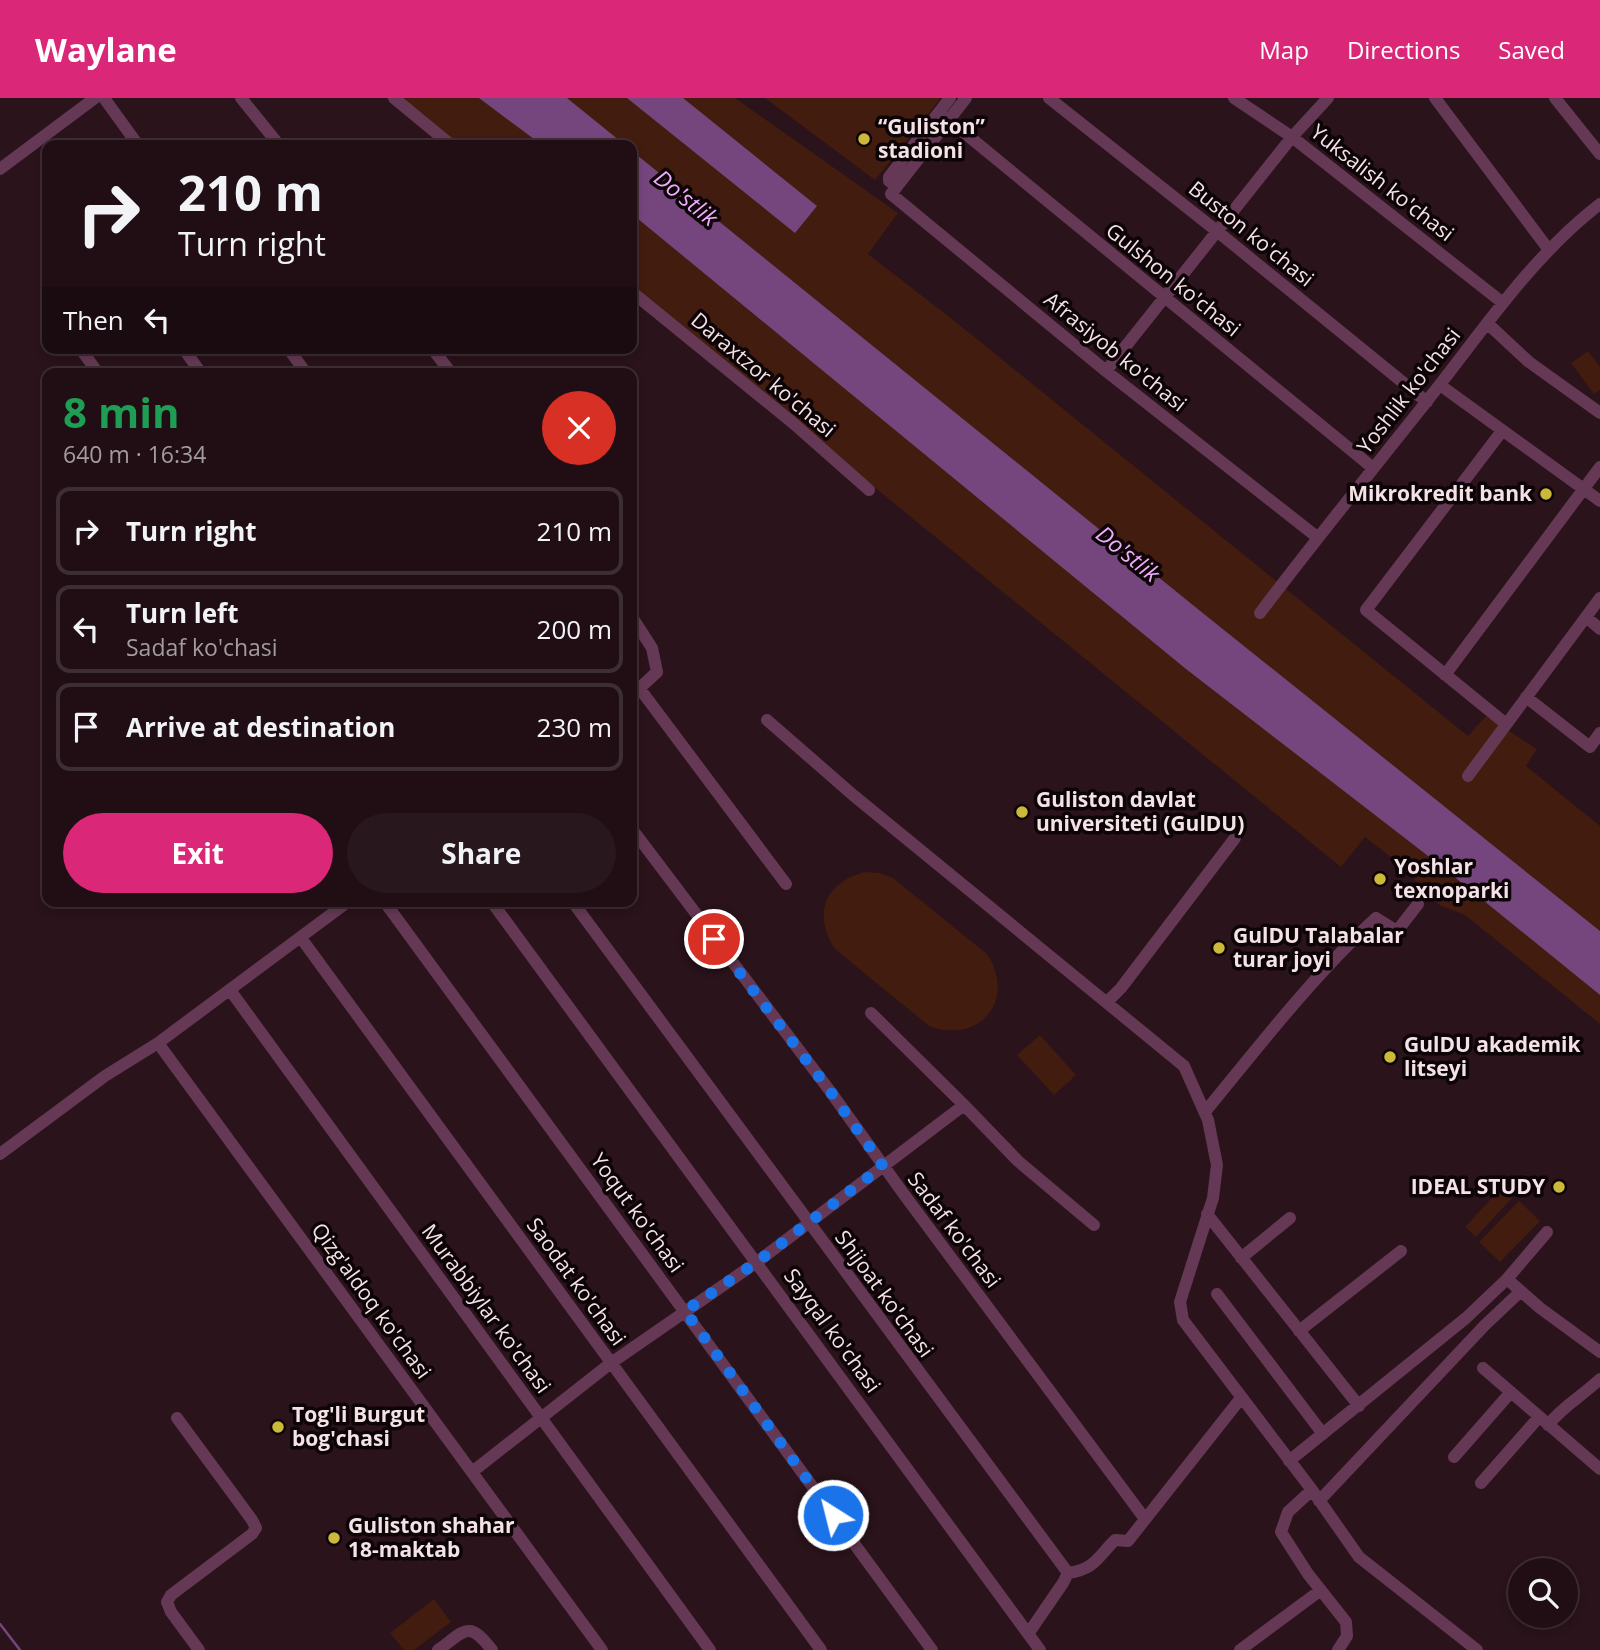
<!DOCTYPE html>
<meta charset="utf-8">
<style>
body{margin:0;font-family:"Open Sans",sans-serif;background:#28171d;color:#f1f3f6;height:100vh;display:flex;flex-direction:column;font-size:26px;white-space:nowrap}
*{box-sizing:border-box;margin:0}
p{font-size:23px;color:#a29ca0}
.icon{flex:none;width:38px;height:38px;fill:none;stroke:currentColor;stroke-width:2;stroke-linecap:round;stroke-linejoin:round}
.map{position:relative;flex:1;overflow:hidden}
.side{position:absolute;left:42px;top:270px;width:595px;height:539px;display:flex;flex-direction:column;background:#200e14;border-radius:14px;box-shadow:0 4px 10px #0003,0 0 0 2px #3d2e34}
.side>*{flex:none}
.top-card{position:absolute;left:42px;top:42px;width:595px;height:214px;border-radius:14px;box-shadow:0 4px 10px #0003,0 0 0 2px #3d2e34;background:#200e14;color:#f1f3f6;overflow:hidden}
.fabs{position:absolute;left:1508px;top:1460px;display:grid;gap:14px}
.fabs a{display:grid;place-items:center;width:70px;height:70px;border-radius:50%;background:#200e14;box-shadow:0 4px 10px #0003,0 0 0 2px #3d2e34;font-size:35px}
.pin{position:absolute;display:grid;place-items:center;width:60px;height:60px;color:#fff;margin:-30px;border:4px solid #fff;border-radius:50%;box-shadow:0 2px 7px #0007}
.me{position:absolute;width:77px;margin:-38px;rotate:324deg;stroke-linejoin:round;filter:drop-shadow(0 0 5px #0008)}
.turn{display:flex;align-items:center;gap:24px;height:147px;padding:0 21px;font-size:32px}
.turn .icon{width:91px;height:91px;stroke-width:2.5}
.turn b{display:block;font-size:49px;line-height:60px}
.then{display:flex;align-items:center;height:66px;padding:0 21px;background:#0003;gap:14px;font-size:26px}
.round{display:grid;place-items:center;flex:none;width:74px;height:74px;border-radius:37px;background:#28171d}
.overview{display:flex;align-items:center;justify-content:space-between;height:119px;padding:0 21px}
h1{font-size:42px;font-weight:700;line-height:52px;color:#1e9e55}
.cta{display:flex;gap:14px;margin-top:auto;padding:14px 21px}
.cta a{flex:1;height:80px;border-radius:42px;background:#db2777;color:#fff;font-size:28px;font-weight:700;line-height:80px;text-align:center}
.cta a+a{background:#28171d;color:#f1f3f6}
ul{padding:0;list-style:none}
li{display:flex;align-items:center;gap:21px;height:88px;margin:0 14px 10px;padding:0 7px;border:4px solid #3d2e34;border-radius:14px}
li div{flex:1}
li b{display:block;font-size:26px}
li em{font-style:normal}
header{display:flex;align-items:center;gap:42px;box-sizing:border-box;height:98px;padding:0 35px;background:#db2777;color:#fff}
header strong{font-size:33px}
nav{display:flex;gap:38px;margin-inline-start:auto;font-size:24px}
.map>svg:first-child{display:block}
</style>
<header>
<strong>Waylane</strong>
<nav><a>Map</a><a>Directions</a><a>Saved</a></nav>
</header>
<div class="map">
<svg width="1600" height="1552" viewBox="0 0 1600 1552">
<rect width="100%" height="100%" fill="#2a131a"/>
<path fill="#421c0e" d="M395,0H735L898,115L868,156L952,221L1468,638L1486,618L1537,651L1526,668L1600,728V926L1465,817L1441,808L1421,793L1411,775L1365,739L1341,769L632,192V47H453Z
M765,0H941L875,82Z
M1588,253L1600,269V292L1594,296L1571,265Z
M865,774L879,775L893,780L987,856C1017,902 980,947 929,928L835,851C812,816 825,784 865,774Z
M1040,937L1076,977L1054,997L1017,957Z
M1502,1089L1513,1099L1476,1139L1465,1129Z
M1519,1103L1540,1123L1500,1164L1479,1144Z
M434,1501L451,1524L414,1552H404L390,1535Z"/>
<path fill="#75467d" d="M479,0H567L625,47H542Z
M627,0H683L817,108L795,135Z
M632,53L1199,512L1600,833V897L1441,768L1186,571L632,116Z"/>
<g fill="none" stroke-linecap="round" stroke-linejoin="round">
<path stroke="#75467d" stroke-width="2.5" d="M0,1526L20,1552"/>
<path stroke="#653955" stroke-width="12" d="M104,0L138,47
M241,0L279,47
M394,0L451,47
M966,0L891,96L1106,273L1317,439
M1049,0L1218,134L1427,304
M1234,0L1292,39L1503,205
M1435,0L1549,152
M1555,0L1600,56
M939,14L1373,370
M0,71L95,0
M897,89L889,83V79L950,0
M632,194L793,325L869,392
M1487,225L1529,264L1600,315
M80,250L98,275
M183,250L201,275
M288,250L306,275
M432,250L451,275
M1106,273L1292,39L1328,0
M1440,287L1600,403
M1502,333L1366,512L1506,626
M1260,515C1318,438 1379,364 1438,289C1488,225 1535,156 1600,106
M632,519L652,550L657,574L632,597
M1586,519L1600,531
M1445,577L1600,369
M640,591L786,786
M1526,599L1590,649L1600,635
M767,622L853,697L1184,968L1208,1022L1217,1067L1213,1100L1180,1204L1183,1222L1312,1392L1359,1459L1477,1552
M1468,678L1600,500
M632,731L830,993L903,1095L1145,1421
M384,803L932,1552
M491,803L1040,1552
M572,803L1068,1475
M301,840L821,1552
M230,892L710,1552
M1107,904L1121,890L1235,740
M158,945L602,1552
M964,1007L1018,1063L1094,1127
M1205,1014C1259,948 1313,878 1376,820L1397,833L1418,806
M0,1056L105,978L158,945L349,803
M1207,1116L1359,1308
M1241,1160L1290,1120
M1507,1181L1547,1134
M1217,1196L1323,1336
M1299,1233L1401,1153
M1483,1270L1600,1371
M177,1320L252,1422L256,1430L252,1436L171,1497L167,1504L171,1514L199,1552
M1548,1327C1564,1307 1581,1299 1600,1281
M1454,1359L1511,1294
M1289,1363L1466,1220L1507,1181L1540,1210L1600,1254
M472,1374L611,1265L757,1164L964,1007L871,915
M1481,1385L1539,1319
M1312,1392L1288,1414L1281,1434L1308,1476L1346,1524L1347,1538L1338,1552
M1319,1403L1485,1227L1521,1193
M1028,1536L1063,1485L1068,1475C1095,1471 1097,1460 1115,1442L1128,1443L1241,1300
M438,1552C465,1533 468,1521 492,1552
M1240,1552L1321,1492"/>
</g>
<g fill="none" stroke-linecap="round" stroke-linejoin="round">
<path stroke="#1a73e8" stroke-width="12" stroke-dasharray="0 21.6" d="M714,841L830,993L883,1068L757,1164L685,1213L833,1417"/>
</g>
<g fill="#ccb939" stroke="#0c0406" stroke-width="2.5">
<circle cx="864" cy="41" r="7"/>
<circle cx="1546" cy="396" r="7"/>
<circle cx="1022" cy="714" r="7"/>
<circle cx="1380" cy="781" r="7"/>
<circle cx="1219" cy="850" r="7"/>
<circle cx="1390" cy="959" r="7"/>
<circle cx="1559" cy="1089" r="7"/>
<circle cx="278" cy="1329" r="7"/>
<circle cx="334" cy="1440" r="7"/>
</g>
<g text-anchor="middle" stroke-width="7" stroke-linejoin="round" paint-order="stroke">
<g font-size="21" font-weight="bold" fill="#f4e2e6" stroke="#0c0406" text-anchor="start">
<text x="878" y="36">“Guliston”<tspan x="878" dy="24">stadioni</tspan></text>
<text x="1532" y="403" text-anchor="end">Mikrokredit bank</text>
<text x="1036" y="709">Guliston davlat<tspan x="1036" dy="24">universiteti (GulDU)</tspan></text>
<text x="1394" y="776">Yoshlar<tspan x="1394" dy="24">texnoparki</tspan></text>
<text x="1233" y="845">GulDU Talabalar<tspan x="1233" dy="24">turar joyi</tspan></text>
<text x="1404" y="954">GulDU akademik<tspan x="1404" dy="24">litseyi</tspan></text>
<text x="1545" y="1096" text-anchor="end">IDEAL STUDY</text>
<text x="292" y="1324">Tog'li Burgut<tspan x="292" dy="24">bog'chasi</tspan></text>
<text x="348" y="1435">Guliston shahar<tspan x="348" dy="24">18-maktab</tspan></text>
</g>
<g font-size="21" fill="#f4e2e6" stroke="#0c0406">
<text transform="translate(1382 85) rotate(38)" y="7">Yuksalish ko'chasi</text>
<text transform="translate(1251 136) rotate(39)" y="7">Buston ko'chasi</text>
<text transform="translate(1173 182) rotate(39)" y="7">Gulshon ko'chasi</text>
<text transform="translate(1115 254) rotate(39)" y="7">Afrasiyob ko'chasi</text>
<text transform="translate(763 277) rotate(40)" y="7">Daraxtzor ko'chasi</text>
<text transform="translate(1409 293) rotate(-52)" y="7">Yoshlik ko'chasi</text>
<text transform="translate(637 1115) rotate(54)" y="7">Yoqut ko'chasi</text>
<text transform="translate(954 1132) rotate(53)" y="7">Sadaf ko'chasi</text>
<text transform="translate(576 1184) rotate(54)" y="7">Saodat ko'chasi</text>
<text transform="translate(884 1196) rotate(54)" y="7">Shijoat ko'chasi</text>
<text transform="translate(371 1203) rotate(54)" y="7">Qizg'aldoq ko'chasi</text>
<text transform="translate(486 1211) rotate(54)" y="7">Murabbiylar ko'chasi</text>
<text transform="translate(832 1233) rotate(54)" y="7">Sayqal ko'chasi</text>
</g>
<g font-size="23" font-style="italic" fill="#f0abfc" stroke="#0c0406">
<text transform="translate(686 100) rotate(39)" y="8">Do'stlik</text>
<text transform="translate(1128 456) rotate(39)" y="8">Do'stlik</text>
</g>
</g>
</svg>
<div class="fabs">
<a><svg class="icon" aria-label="search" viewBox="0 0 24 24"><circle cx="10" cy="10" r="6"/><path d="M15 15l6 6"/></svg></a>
</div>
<div class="pin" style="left:714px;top:841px;background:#d93025"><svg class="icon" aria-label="arrive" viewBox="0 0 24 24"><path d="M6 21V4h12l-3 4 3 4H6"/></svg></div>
<svg class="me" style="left:833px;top:1417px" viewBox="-20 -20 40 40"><circle r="17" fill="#1a73e8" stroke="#fff" stroke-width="3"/><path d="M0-11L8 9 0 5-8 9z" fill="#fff"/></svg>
<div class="top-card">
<div class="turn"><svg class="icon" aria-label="right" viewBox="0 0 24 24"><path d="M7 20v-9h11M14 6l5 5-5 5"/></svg><div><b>210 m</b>Turn right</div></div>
<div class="then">Then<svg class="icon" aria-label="left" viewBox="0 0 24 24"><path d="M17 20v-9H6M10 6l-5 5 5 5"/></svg></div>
</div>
<section class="side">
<div class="overview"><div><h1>8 min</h1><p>640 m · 16:34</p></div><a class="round" style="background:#d93025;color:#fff"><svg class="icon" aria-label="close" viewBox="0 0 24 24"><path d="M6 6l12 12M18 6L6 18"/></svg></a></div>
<ul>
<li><svg class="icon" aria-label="right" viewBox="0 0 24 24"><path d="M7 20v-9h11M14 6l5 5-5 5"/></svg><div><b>Turn right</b></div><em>210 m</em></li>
<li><svg class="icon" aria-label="left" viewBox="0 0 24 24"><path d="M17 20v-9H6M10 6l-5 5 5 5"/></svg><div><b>Turn left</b><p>Sadaf ko'chasi</p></div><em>200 m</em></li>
<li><svg class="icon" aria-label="arrive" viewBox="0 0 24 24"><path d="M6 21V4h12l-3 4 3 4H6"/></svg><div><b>Arrive at destination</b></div><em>230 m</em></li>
</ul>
<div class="cta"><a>Exit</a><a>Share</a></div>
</section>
</div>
